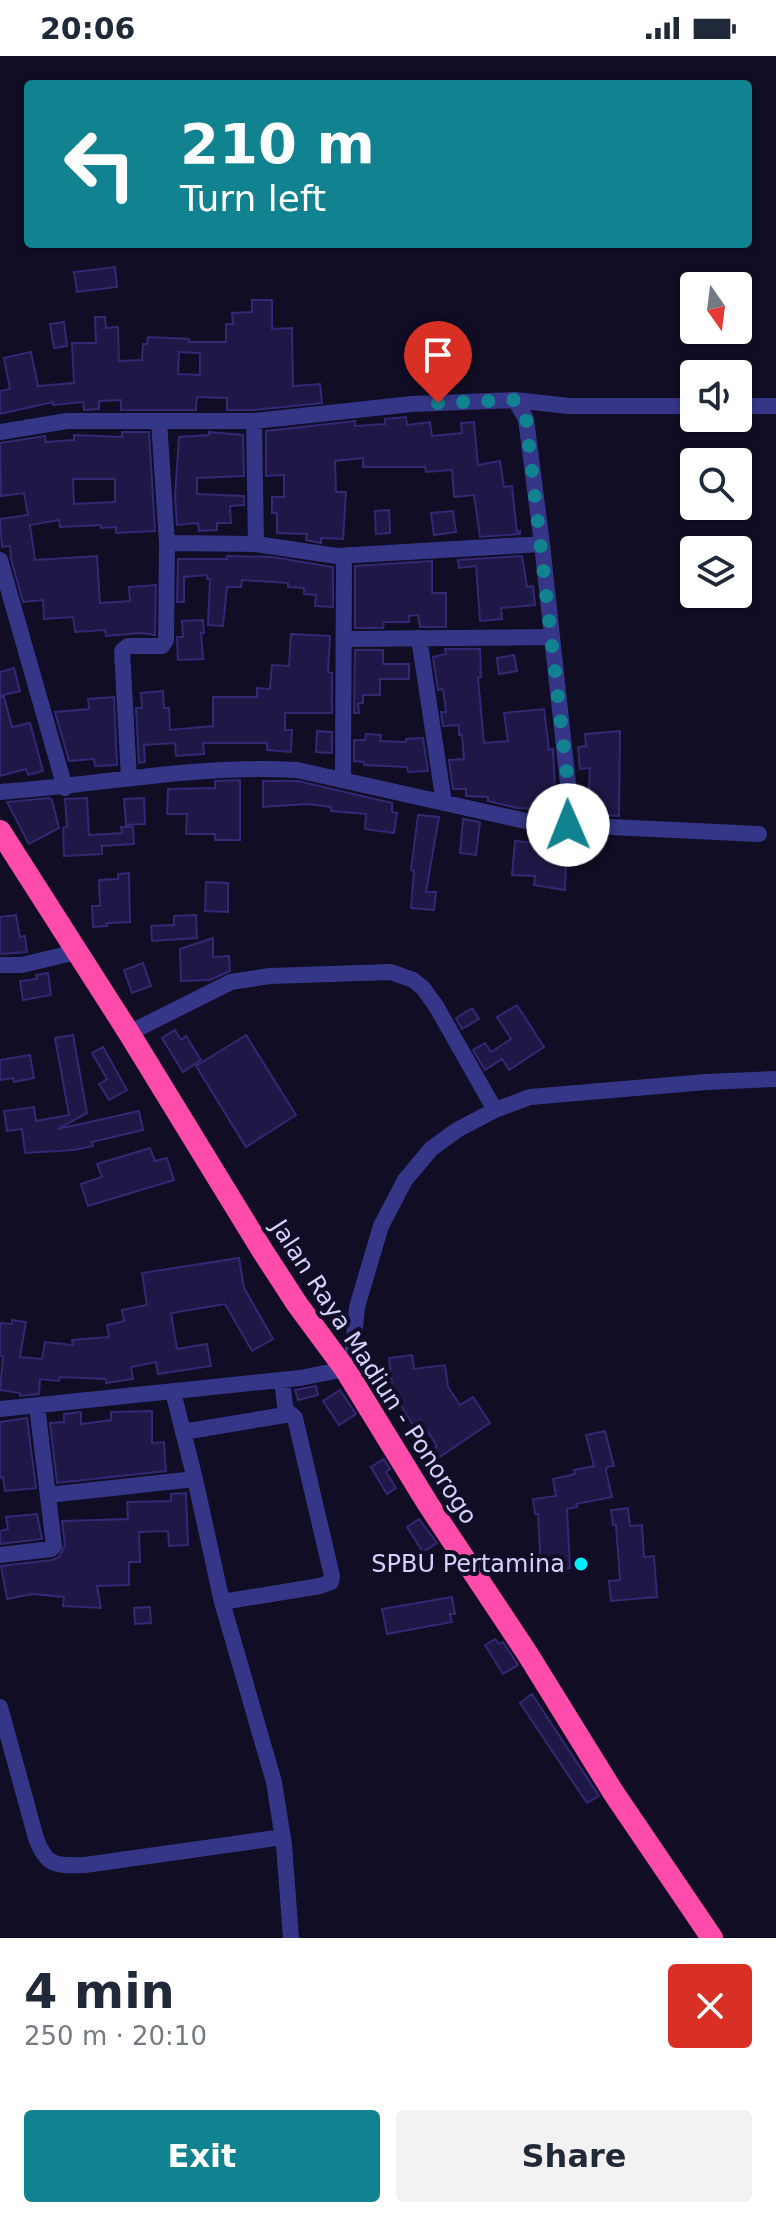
<!DOCTYPE html>
<meta charset="utf-8">
<style>
body{margin:0;font-family:"DejaVu Sans",sans-serif;background:#f2f2f3;color:#1f2937;height:100vh;display:flex;flex-direction:column;font-size:30px;white-space:nowrap}
*{box-sizing:border-box;margin:0}
p{font-size:26px;color:#747a83}
.icon{flex:none;width:44px;height:44px;fill:none;stroke:currentColor;stroke-width:2;stroke-linecap:round;stroke-linejoin:round}
.map{position:relative;height:1882px;overflow:hidden}
.drawer{display:flex;flex-direction:column;background:#fff;flex:1}
.drawer>*{flex:none}
.guide{position:absolute;left:24px;top:24px;width:728px;height:168px;border-radius:8px;box-shadow:0 2px 6px #0004;background:#118290;color:#fff;overflow:hidden}
.needle{width:52px;rotate:166deg}
.fabs{position:absolute;left:680px;top:216px;display:grid;gap:16px}
.fabs a{display:grid;place-items:center;width:72px;height:72px;border-radius:8px;background:#fff;box-shadow:0 2px 6px #0004;font-size:40px}
.pin{position:absolute;display:grid;place-items:center;width:68px;height:68px;color:#fff;margin:-82px -34px;border-radius:50% 50% 50% 0;rotate:-45deg;box-shadow:0 0 8px #0007}
.pin .icon{rotate:45deg}
.me{position:absolute;width:88px;margin:-44px;rotate:359deg;stroke-linejoin:round;filter:drop-shadow(0 0 6px #0008)}
.turn{display:flex;align-items:center;gap:28px;height:168px;padding:0 24px;font-size:36px}
.turn .icon{width:104px;height:104px;stroke-width:2.5}
.turn b{display:block;font-size:56px;line-height:68px}
.round{display:grid;place-items:center;flex:none;width:84px;height:84px;border-radius:8px;background:#f2f2f3}
.head{display:flex;align-items:center;justify-content:space-between;height:136px;padding:0 24px}
h1{font-size:48px;font-weight:600;line-height:60px}
.action{display:flex;gap:16px;margin-top:auto;padding:16px 24px}
.action a{flex:1;height:92px;border-radius:8px;background:#118290;color:#fff;font-size:32px;font-weight:600;line-height:92px;text-align:center}
.action a+a{background:#f2f2f3;color:#1f2937}
.status{display:flex;justify-content:space-between;align-items:center;height:56px;padding:0 40px;background:#fff;direction:ltr}
.status svg{height:22px;fill:currentColor}
.map>svg:first-child{display:block}
</style>
<div class="status"><b>20:06</b><svg viewBox="0 0 49 12"><path d="M0 12V9h3v3zM5 12V6h3v6zM10 12V3h3v9zM15 12V0h3v12zM26 1h20v11H26zM47 4h2v5h-2z"/></svg></div>
<div class="map">
<svg width="776" height="1882" viewBox="0 0 776 1882">
<rect width="100%" height="100%" fill="#100d25"/>
<path fill="#1f1847" stroke="#342874" stroke-width="2" fill-rule="evenodd" d="M115,211L117,231L77,236L74,216Z
M252,244H272V273L292,272L293,330L320,328L322,347L253,354H227V342L197,341L196,354H121V344L99,345V353L84,354L83,346L53,349V346L0,358V335L10,333L4,302L31,296L38,330L74,327L72,287H96L95,261H105L106,272L118,271L119,305L142,304L143,288H147L148,281L189,283V286H226V268H233L232,257L252,256ZM179,296L200,297V319L178,318Z
M64,266L67,290L54,292L50,268Z
M406,361L407,369L430,366L432,380L462,377L461,367L474,366L478,409L500,405L504,431L512,430L517,476L520,475V478L480,481L474,439L454,441L452,414L426,416L425,411H363V402L335,405L336,436H346L343,483L321,482V487L306,484L307,478L277,477V457H272V441H284V419L266,420V375L355,365V370L385,368V363Z
M122,376H149L155,475L116,477V471L101,472V469L60,471L59,464L30,469L35,504L97,500L100,547L130,545L129,531L156,529L155,579L141,577L106,580L105,574L75,576L73,561L44,563L43,544L23,546L11,503L10,490L2,491L0,463L28,459L24,437L1,440L0,387L45,380L46,386L74,384V379L122,381ZM73,423H115V446L74,448Z
M209,376L243,379L244,420L197,422V438L244,440V449L230,450L231,467H217V474L199,475L198,467L177,469L175,440L179,381L209,379Z
M389,454L390,477L376,478L375,455Z
M453,455L456,476L434,479L431,457Z
M227,500L272,501L333,511V551L315,550L316,539L304,538V532L288,531V527L242,524L241,531H227L223,570L208,569L210,523H207V519L184,521V546H177L178,503H227Z
M522,500L527,531L533,530L535,549L501,552L502,563L480,565L476,510L459,512L458,504Z
M432,505V537H446V571H420L418,559L409,560V566H384L383,572H355V510Z
M203,564L204,577H201L203,603L178,604L177,581H183L182,565Z
M291,578L330,580L328,616L332,617V657H285V674H292L291,696L267,694V687H203L204,698L176,700L175,687L144,689L145,706L139,707L136,652H142L141,637L163,635L164,652H169L170,674L213,670V641H257V632L270,633L272,609L289,610Z
M445,593H480L481,621L478,622L484,687L508,685L504,657L544,653L549,694L553,693L556,754L517,752L488,745V741L466,740V733H453L449,704L464,703L462,679H459V669L443,670L441,656H446L443,633L438,634L433,601L446,598Z
M355,594H383V608H409V623H380V639H363V647L358,648L359,657H354Z
M514,599L517,615L499,618L497,602Z
M14,612L20,635L0,640V616Z
M0,641H4L12,671L30,667L43,715L28,719L26,713L0,720Z
M114,641L117,709L95,710L94,703L69,705L55,656L89,653L88,643Z
M317,675L332,676V697L316,696Z
M620,675L619,760L579,758V753L588,754L590,712L580,713L578,691L586,690L585,678Z
M366,678L381,679L380,685L406,686V683L423,682L428,715L408,716L407,711L364,709V706L354,705V684H365Z
M240,724V784H215V778H186L187,758H167L168,733L215,732V725Z
M263,725H298L392,747V756L397,757L394,777L365,773L366,758L331,755V751L307,748L263,751Z
M49,742L52,744L59,772L29,788L7,746Z
M87,742L89,779L122,777L121,771H133L134,788L102,790V798L64,800L63,772L67,771L65,743Z
M144,742L145,768L126,769L124,743Z
M418,759L439,761L426,836H436L434,854L411,852L414,815L411,814Z
M463,763L480,766L476,799L460,797Z
M537,781L567,783L565,834L534,829L535,820L512,819L515,785L537,787Z
M129,817L130,866L107,867V870L93,871L92,850H100L99,824L118,823V818Z
M206,826L228,827V856L205,855Z
M16,859L20,881L25,880L27,896L0,898V861Z
M196,859L197,882L152,885L151,870L174,869V860Z
M213,882V901L229,900L230,915L210,924L181,925L180,893Z
M143,907L151,930L132,937L124,914Z
M48,917L51,939L23,944L20,925L37,923L36,919Z
M517,949L544,991L509,1014L502,1003L485,1014L473,994L485,987L491,996L511,983L497,961Z
M472,952L479,963L462,973L456,962Z
M175,974L181,984L186,980L201,1004L183,1016L162,982Z
M73,979L87,1057L58,1073L139,1055L143,1074L92,1086L93,1090L74,1094L25,1097L22,1073L7,1075L4,1055L34,1051L36,1065L69,1059L55,982Z
M246,979L296,1059L246,1091L196,1010Z
M103,991L127,1034L109,1044L99,1028L107,1023L92,997Z
M30,999L34,1022L14,1026L13,1022L0,1024V1004Z
M150,1092L155,1105L167,1102L174,1124L88,1150L81,1128L102,1121L97,1108Z
M239,1202L244,1232L273,1283L252,1295L225,1248L171,1257L177,1293L207,1288L211,1310L158,1318L156,1306L131,1311L133,1323L106,1327V1323L60,1321L59,1325L40,1323L39,1338L20,1340V1337L0,1334L3,1300H0V1267L12,1268V1264L26,1266L20,1301L42,1303L45,1286L73,1289L72,1284L109,1281L107,1269L124,1265L122,1254L147,1249L142,1217Z
M412,1299L414,1313L445,1309L448,1331L460,1349L473,1341L490,1367L435,1404L430,1395L437,1390L420,1364L413,1369L399,1347L388,1353L382,1342L393,1336L389,1302Z
M316,1330L318,1339L298,1344L295,1334Z
M340,1334L356,1358L339,1369L323,1345Z
M152,1355V1387L164,1386L166,1415L57,1427L50,1367L64,1366V1358L81,1356V1368L111,1364V1356Z
M27,1362L36,1432L5,1435L3,1421L0,1422V1366Z
M605,1375L614,1410L607,1411L606,1415L612,1441L576,1448L577,1451L567,1453L570,1512L541,1514L538,1458H535L533,1443L556,1440L553,1423L575,1418L574,1414L594,1410L586,1379Z
M384,1403L390,1413L386,1416L396,1432L387,1438L371,1411Z
M186,1437L188,1489L169,1490L168,1475L139,1476L140,1506H129V1529L97,1530L101,1552L63,1550L64,1541L32,1538L7,1543L1,1510L52,1504L59,1501L65,1489L62,1465L128,1463L127,1446L171,1445V1438Z
M628,1452L630,1470L642,1469L644,1501L654,1500L657,1541L611,1545L609,1525L620,1524L616,1469H613L611,1454Z
M37,1458L42,1483L0,1488V1475L8,1473L6,1461Z
M419,1463L437,1487L423,1496L407,1471Z
M452,1541L455,1558H450L452,1566L387,1578L382,1553Z
M150,1551L151,1567L135,1568L134,1552Z
M495,1583L499,1588L503,1586L518,1609L503,1618L485,1589Z
M532,1638L599,1740L587,1747L520,1647Z"/>
<g fill="none" stroke-linecap="round" stroke-linejoin="round">
<path stroke="#353687" stroke-width="16" d="M738,350H776
M159,365L167,487
M254,365L256,488
M0,376L67,365H254L412,348L515,344L569,350H694
M337,500L542,488
M0,504L65,732
M419,582L444,747
M346,583L551,581
M129,722L122,595L128,590H162L166,584L167,487L256,488L337,500L344,504L343,724
M0,736C98,729 198,708 297,714L557,772L567,771L568,728L542,488L526,363L515,344
M568,769L759,778
M0,909H22L76,896
M129,977L231,926L270,920L391,916L413,924L423,932L436,950L495,1054
M282,1324L286,1358
M0,1353L300,1322L345,1313L352,1302L357,1251L381,1170L405,1124L431,1093L457,1074L495,1054L530,1041L706,1026L776,1023
M183,1376L291,1358L295,1362L332,1520L331,1526L320,1530L222,1546L195,1423
M48,1439L195,1423L173,1336
M0,1499L51,1493L54,1490L37,1350
M222,1546L274,1726L284,1789L291,1882
M0,1651L36,1782C46,1811 57,1810 85,1809L283,1781"/>
<path stroke="#ff4caa" stroke-width="22" d="M0,775L129,977L262,1194L297,1248L345,1313L428,1448L527,1597L613,1736L712,1882"/>
</g>
<g fill="none" stroke-linecap="round" stroke-linejoin="round">
<path stroke="#118290" stroke-width="14" stroke-dasharray="0 25.2" d="M438,347L515,344L526,363L568,728V769"/>
</g>
<circle fill="#00eefc" stroke="#100d25" stroke-width="3" cx="581" cy="1508" r="8"/>
<g text-anchor="middle" stroke-width="8" stroke-linejoin="round" paint-order="stroke">
<g font-size="24" fill="#d4d1ff" stroke="#100d25">
<text transform="translate(374 1316) rotate(57)" y="8">Jalan Raya Madiun - Ponorogo</text>
</g>
<g font-size="24" fill="#d4d1ff" stroke="#100d25" text-anchor="end">
<text x="565" y="1516">SPBU Pertamina</text>
</g>
</g>
</svg>
<div class="fabs">
<a><svg class="needle" viewBox="-14 -14 28 28"><path d="M0-13l5 13h-10z" fill="#e53935"/><path d="M0 13l5-13h-10z" fill="#747a83"/></svg></a>
<a><svg class="icon" aria-label="sound" viewBox="0 0 24 24"><path d="M4 9h4l5-4v14l-5-4H4zM17 9q2 3 0 6"/></svg></a>
<a><svg class="icon" aria-label="search" viewBox="0 0 24 24"><circle cx="10" cy="10" r="6"/><path d="M15 15l6 6"/></svg></a>
<a><svg class="icon" aria-label="layers" viewBox="0 0 24 24"><path d="M12 4l9 5-9 5-9-5zM3 14l9 5 9-5"/></svg></a>
</div>
<div class="pin" style="left:438px;top:347px;background:#d93025"><svg class="icon" aria-label="arrive" viewBox="0 0 24 24"><path d="M6 21V4h12l-3 4 3 4H6"/></svg></div>
<svg class="me" style="left:568px;top:769px" viewBox="-20 -20 40 40"><circle r="19" fill="#fff"/><path d="M0-13L10 11 0 6-10 11z" fill="#118290"/></svg>
<div class="guide">
<div class="turn"><svg class="icon" aria-label="left" viewBox="0 0 24 24"><path d="M17 20v-9H6M10 6l-5 5 5 5"/></svg><div><b>210 m</b>Turn left</div></div>
</div>
</div>
<section class="drawer">
<div class="head"><div><h1>4 min</h1><p>250 m · 20:10</p></div><a class="round" style="background:#d93025;color:#fff"><svg class="icon" aria-label="close" viewBox="0 0 24 24"><path d="M6 6l12 12M18 6L6 18"/></svg></a></div>
<div class="action"><a>Exit</a><a>Share</a></div>
</section>
